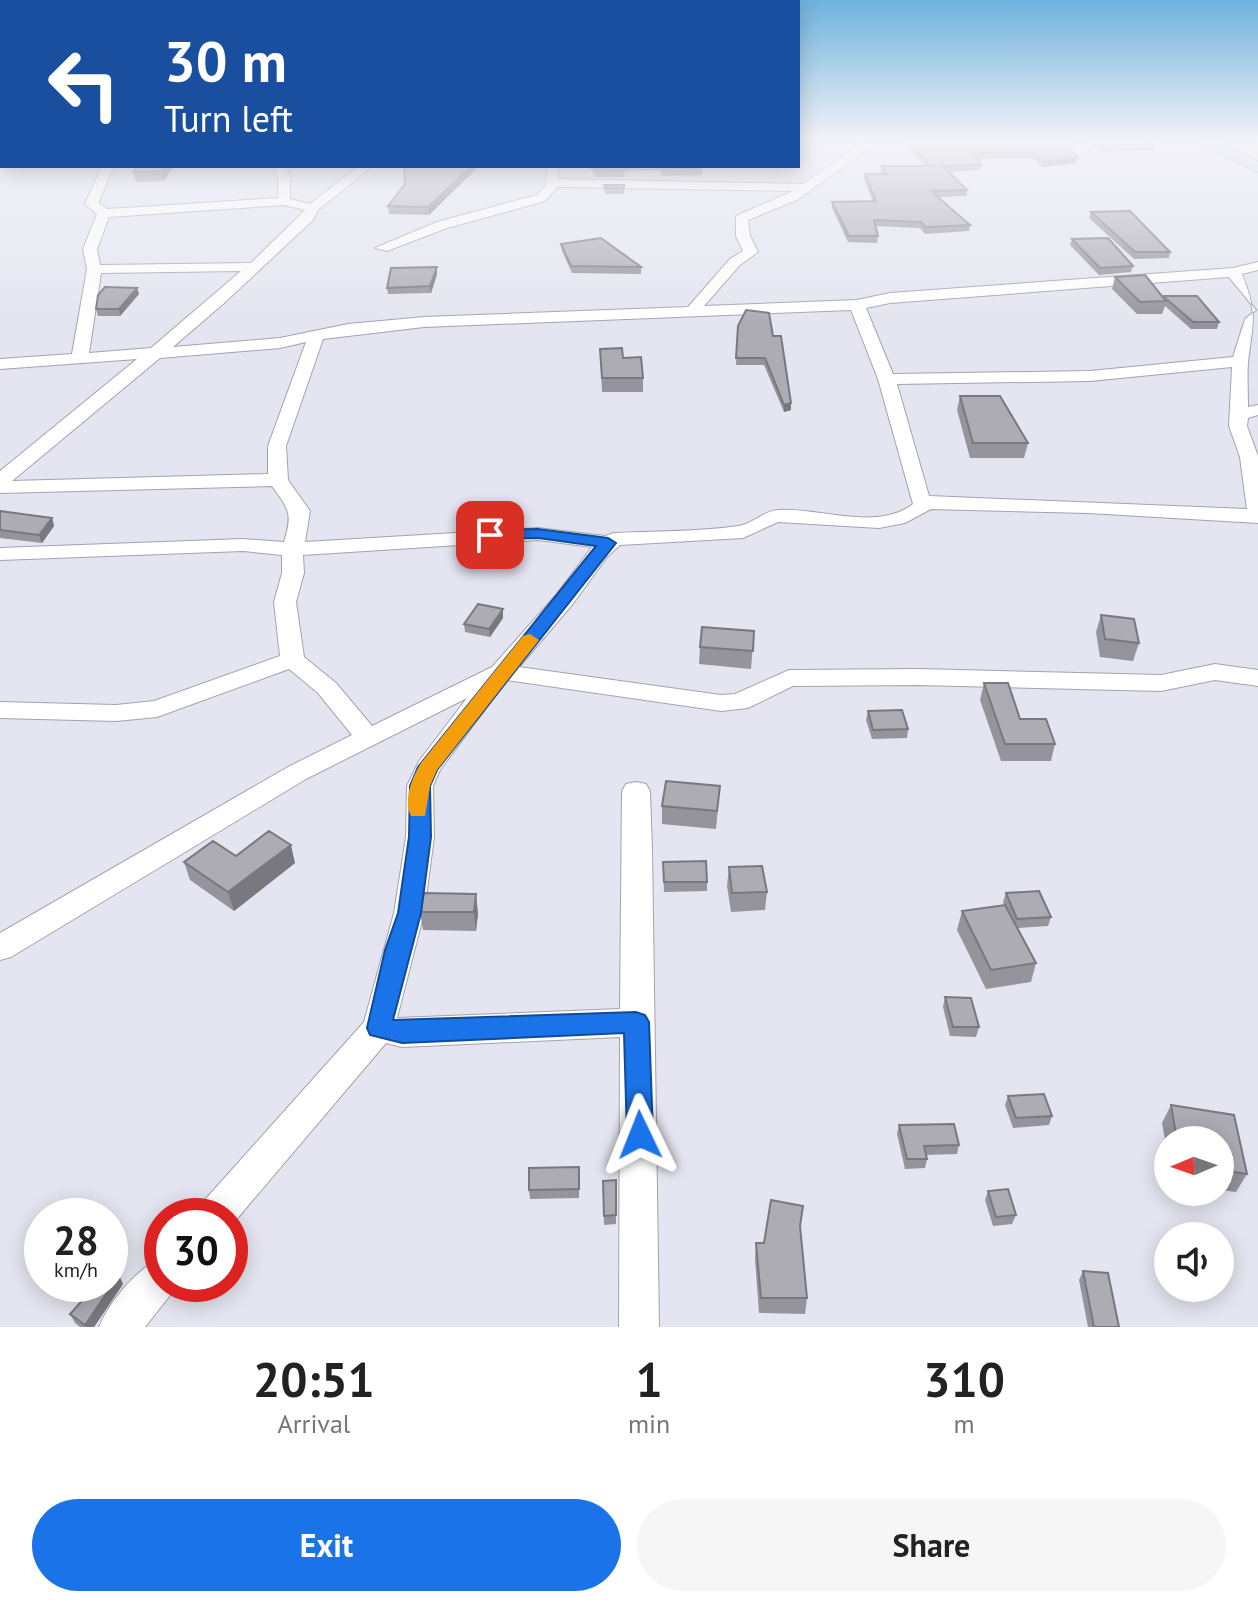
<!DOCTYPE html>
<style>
body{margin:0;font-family:"PT Sans",sans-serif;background:#f6f6f6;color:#222;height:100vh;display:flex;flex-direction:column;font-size:30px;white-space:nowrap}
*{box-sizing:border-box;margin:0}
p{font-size:26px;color:#767676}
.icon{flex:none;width:44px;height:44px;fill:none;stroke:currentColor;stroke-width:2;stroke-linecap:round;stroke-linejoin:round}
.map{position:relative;height:1327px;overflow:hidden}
.drawer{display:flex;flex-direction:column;background:#fff;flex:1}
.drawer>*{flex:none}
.guide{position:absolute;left:0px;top:0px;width:800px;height:168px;box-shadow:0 4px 20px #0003;background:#1a4fa0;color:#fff;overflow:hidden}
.needle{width:52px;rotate:268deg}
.tools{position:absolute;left:1154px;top:1126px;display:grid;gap:16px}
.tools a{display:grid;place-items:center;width:80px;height:80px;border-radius:50%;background:#fff;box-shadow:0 4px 20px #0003;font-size:40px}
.speed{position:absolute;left:24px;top:1198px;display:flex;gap:16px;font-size:40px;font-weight:700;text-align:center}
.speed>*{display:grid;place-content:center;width:104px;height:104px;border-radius:50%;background:#fff;box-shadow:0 4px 20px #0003;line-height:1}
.speed small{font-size:20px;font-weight:400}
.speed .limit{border:12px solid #d22;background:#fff;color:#111}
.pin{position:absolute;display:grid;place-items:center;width:68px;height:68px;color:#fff;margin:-34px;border-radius:16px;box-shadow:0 4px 12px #0006}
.me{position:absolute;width:88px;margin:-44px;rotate:358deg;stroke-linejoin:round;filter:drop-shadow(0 0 6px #0008)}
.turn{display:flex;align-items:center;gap:28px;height:168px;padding:0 32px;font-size:36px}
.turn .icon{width:104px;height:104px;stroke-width:2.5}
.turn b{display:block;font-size:56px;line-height:68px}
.eta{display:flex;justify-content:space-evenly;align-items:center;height:136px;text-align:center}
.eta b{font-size:48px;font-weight:800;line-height:56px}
.primary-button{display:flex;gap:16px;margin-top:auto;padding:16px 32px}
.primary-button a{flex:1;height:92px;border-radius:48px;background:#1a73e8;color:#fff;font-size:32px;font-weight:800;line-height:92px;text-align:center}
.primary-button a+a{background:#f6f6f6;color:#222}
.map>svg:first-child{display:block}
</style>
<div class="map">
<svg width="1258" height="1327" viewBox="0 0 1258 1327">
<rect width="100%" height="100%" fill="#e4e5f0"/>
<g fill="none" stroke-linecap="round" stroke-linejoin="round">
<g stroke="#a2a3ad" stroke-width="2">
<path id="street" d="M857,141H868L863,153L797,200L748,220L750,236L758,252L740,265L704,306L857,300L890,293L1233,268L1258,262V270L1242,274C1258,315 1253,320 1248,362C1247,377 1248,392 1248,407L1258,405V415L1248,418L1247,426L1258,456V523L1088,513L931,509L905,523L879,528L778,522L743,538L620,545L607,557L572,605L519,667L721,695L735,694L789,670L919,669L1161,675L1215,664L1258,670V686L1215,680L1161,691L919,685L793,686L748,708L721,711L507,680L440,770L433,786L434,837L424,913L397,1018L620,1009L622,791L626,784L636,782L646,784L650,791L652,849L659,1327H619L620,1037L402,1047L386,1043L230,1227V1216H196L202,1203L364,1022L394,913L406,837L407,786L419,761L467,698L306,779L11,957L0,960V933L288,767L352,735L318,693L289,669L157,717L116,721L0,718V702L116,705L154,701L280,656L274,602L282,573V555L243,551L0,560V548L243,539L284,542C293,513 289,510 272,486L0,493V471L137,359L0,369V359L72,354L87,269L83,249L97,214L85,204L102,166H114L98,203L107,209L278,198V178L274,166H286L290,178V199L310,204L359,166H373L318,210L313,220L223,304L173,347L280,338L348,324L424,317L688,307L730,259L743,251L736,236V216L793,191L557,187L545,201L447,228L387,251L375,248L437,222L537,195L546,185L547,166H557L559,179L803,184L854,149ZM284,205L305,210L251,263L100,265L97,249L109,217ZM241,271L151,348L89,353L101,273ZM1229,277L1256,310L1245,319L1233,357L1090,371L893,374L866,308L890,303ZM851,310L878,379L913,504C877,532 819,507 778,510C763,511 753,524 738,526C698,532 655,531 614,533L605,536L538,528L305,542L310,511L288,480L286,446L323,339L424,327ZM306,342L268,446V474L12,481L160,358L280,348ZM1232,367L1229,426L1240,457L1247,509L929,496L897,384L1090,381ZM538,540L592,547L556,595L492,667L372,726L336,683L304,657L296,602L304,573L303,555Z
M162,1258V1284H179L145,1327H99C109,1302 137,1268 162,1258Z"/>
</g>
<g stroke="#a2a3ad" stroke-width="2">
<path id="secondary" d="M1196,141H1216L1258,161V172Z"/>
</g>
<use href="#street" fill="#fff" fill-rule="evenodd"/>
<use href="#secondary" fill="#c5e0dc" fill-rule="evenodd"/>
</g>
<path fill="#95939b" d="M903,141H1062L1078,157L1076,163L1042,167L1032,158L978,159L981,165L980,170L949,172L967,190L966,196L938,197L970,225L969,231L925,234L920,228L875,226L878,236L877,243L848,242L832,208V202L873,201L864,179L865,174H883L881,172L882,166H925Z
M1086,141H1149L1155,144L1154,150L1101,152Z
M138,166H174L164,181L136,182L133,172Z
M404,166H476L475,170L429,215L389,214L388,206L405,184Z
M589,166H702V175L661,176V170L624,171V177H596Z
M604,185H624V194H606L604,191Z
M1091,212L1170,252L1169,258L1134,259L1089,218Z
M1072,239L1133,266L1131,272L1099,275L1070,245Z
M561,244L641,267V274L572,273L562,251Z
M437,274L431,293L388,294L387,288Z
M1115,277L1163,298V296L1219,322L1217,329H1191L1165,306L1162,314H1137L1112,289Z
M137,288L139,294L120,316H98L96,309Z
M738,326L773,336L791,410L784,412L764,365H736Z
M600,349L623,358L643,378V392H602Z
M960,396L1028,443L1024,458H970L957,410Z
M0,511L52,518L54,526L42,543L0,538Z
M503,609V618L490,637L465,632L464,624Z
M1101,615L1139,643L1133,661L1100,657L1096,632Z
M754,631L751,669L699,664L700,647Z
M984,683L1020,719L1055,744L1051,761H1001L980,700Z
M868,711L908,729L907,738L872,739L866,720Z
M720,786L716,829L662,824V806Z
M236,856L295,863L234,911L190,880L184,862Z
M663,862L707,882V891L664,892Z
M729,867L767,892L765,910L731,912L727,886Z
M1006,893L1051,917L1048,926L1018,928L1036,963L1031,982L986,989L957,930L962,911L1004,905L1003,902Z
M420,912L478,913L476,931L423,930Z
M945,997L979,1027L976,1037L950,1036L943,1007Z
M1008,1096L1052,1116L1049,1125L1013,1128L1005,1105Z
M1171,1105L1234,1115L1247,1174L1236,1192L1220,1190V1140H1168V1157L1162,1123Z
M899,1125L959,1145L957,1154L926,1155L927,1159L925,1168L905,1169L897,1134Z
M579,1167V1198L530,1199L529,1190Z
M616,1180V1224L604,1225L603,1181Z
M988,1191L1016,1215L1012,1224L993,1226L985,1200Z
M800,1226L807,1298L805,1314L759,1313L755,1259L756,1243H764Z
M1083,1271L1119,1327H1088L1079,1280Z
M123,1284L94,1327H80L75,1323L70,1314Z"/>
<path fill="#79787e" d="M1078,157L1076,163L1042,167L1044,161Z
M165,166H174L164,181L161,171Z
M471,166H476L475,170L429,215L428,207Z
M437,267V274L431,293L430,286Z
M137,288L139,294L120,316L119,309Z
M791,403V410L784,412V405Z
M52,518L54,526L42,543L39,535Z
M503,609V618L490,637L489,629Z
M291,845L295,863L234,911L228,892Z
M476,894L478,913L476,931L474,912Z
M119,1275L123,1284L94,1327H86L85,1325Z"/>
<path fill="#adabb4" stroke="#79787e" stroke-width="2" d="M908,141H1062L1078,157L1044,161L1033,153H974L981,165L943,166L967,190L931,191L970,225L926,227L921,222L874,220L878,236H849L832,202L876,201L865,174H887L882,166H936H931Z
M1094,141H1149L1155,144L1102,146Z
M138,166H165L161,171L133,172Z
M404,166H471L428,207L388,206L405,184Z
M594,166H624V170L595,169Z
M661,166H702V168H662Z
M604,185H624V188H606Z
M1130,211L1170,252H1135L1091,212Z
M601,238L641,267L571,266L561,244Z
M1108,238L1133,266L1100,268L1072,239Z
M437,267L430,286L387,288L391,268Z
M1145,275L1166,301L1140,302L1115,277Z
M105,287L137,288L119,309H96L98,295Z
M1163,296H1197L1219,322H1193Z
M746,310L769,313L773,336H781L791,403L784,405L765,358H736L738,326Z
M622,348L623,358L641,357L643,378H602L600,349Z
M960,396H1000L1028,443H973Z
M0,511L52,518L39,535L0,530Z
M478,604L503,609L489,629L464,624Z
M1101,615L1134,619L1139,643L1105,639Z
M702,627L754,631L753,651L700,647Z
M984,683H1008L1020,719H1046L1055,744H1005Z
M902,710L908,729L873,730L868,711Z
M666,781L720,786L717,811L662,806Z
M269,831L291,845L228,892L184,862L213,841L236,856Z
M706,861L707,882H664L663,862Z
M762,866L767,892L732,893L729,867Z
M1039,891L1051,917L1017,919L1006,893Z
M424,893L476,894L474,912H420Z
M1005,905L1036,963L991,970L962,911Z
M945,997L971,998L979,1027H953Z
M1044,1094L1052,1116L1016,1118L1008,1096Z
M1171,1105L1234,1115L1247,1174L1220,1170V1140H1177Z
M954,1124L959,1145L924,1146L927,1159H907L899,1125Z
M579,1167V1189L529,1190V1168Z
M616,1180V1215L604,1216L603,1181Z
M1008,1189L1016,1215L996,1217L988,1191Z
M771,1200L803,1206L800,1226L807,1298H761L756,1243H764Z
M111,1269L119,1275L85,1325L70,1314L97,1284H110Z
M1083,1271L1108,1273L1119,1327H1094Z"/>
<linearGradient id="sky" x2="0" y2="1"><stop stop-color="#6eb2dc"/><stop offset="0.43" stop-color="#f3f3f8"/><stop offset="1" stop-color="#f3f3f8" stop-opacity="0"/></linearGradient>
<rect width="1258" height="326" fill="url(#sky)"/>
<path fill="#1a73e8" stroke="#114b97" stroke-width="2" d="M538,529L608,538L616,543L437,770L430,786L431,837L421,913L393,1020L636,1012L645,1015L649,1022L653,1135L650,1144L640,1148L630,1144L627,1135L624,1033L402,1043L370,1035L367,1028L385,950L398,913L409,837L410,786L418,767L596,546L538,538L490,539L482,535L490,530Z"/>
<path fill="#f59e0b" d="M530,634L539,640L437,770L430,786L425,816H411C403,800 412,778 421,763L523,636Z"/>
</svg>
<div class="tools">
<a><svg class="needle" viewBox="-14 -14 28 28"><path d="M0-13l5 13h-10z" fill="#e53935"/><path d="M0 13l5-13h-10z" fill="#767676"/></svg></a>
<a><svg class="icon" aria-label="sound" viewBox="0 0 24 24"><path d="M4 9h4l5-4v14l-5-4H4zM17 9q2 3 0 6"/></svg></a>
</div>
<div class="speed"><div>28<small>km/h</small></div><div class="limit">30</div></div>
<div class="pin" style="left:490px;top:535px;background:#d93025"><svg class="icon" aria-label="arrive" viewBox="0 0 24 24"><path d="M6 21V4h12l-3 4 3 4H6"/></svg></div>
<svg class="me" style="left:640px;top:1135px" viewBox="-20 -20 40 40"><path d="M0-17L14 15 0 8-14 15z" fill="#1a73e8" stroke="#fff" stroke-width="4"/></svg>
<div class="guide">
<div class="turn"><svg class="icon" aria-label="left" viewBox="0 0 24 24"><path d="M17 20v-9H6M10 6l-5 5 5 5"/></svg><div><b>30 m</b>Turn left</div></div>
</div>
</div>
<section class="drawer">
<div class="eta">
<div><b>20:51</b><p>Arrival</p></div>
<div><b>1</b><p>min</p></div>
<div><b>310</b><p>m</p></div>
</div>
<div class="primary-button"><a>Exit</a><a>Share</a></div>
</section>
